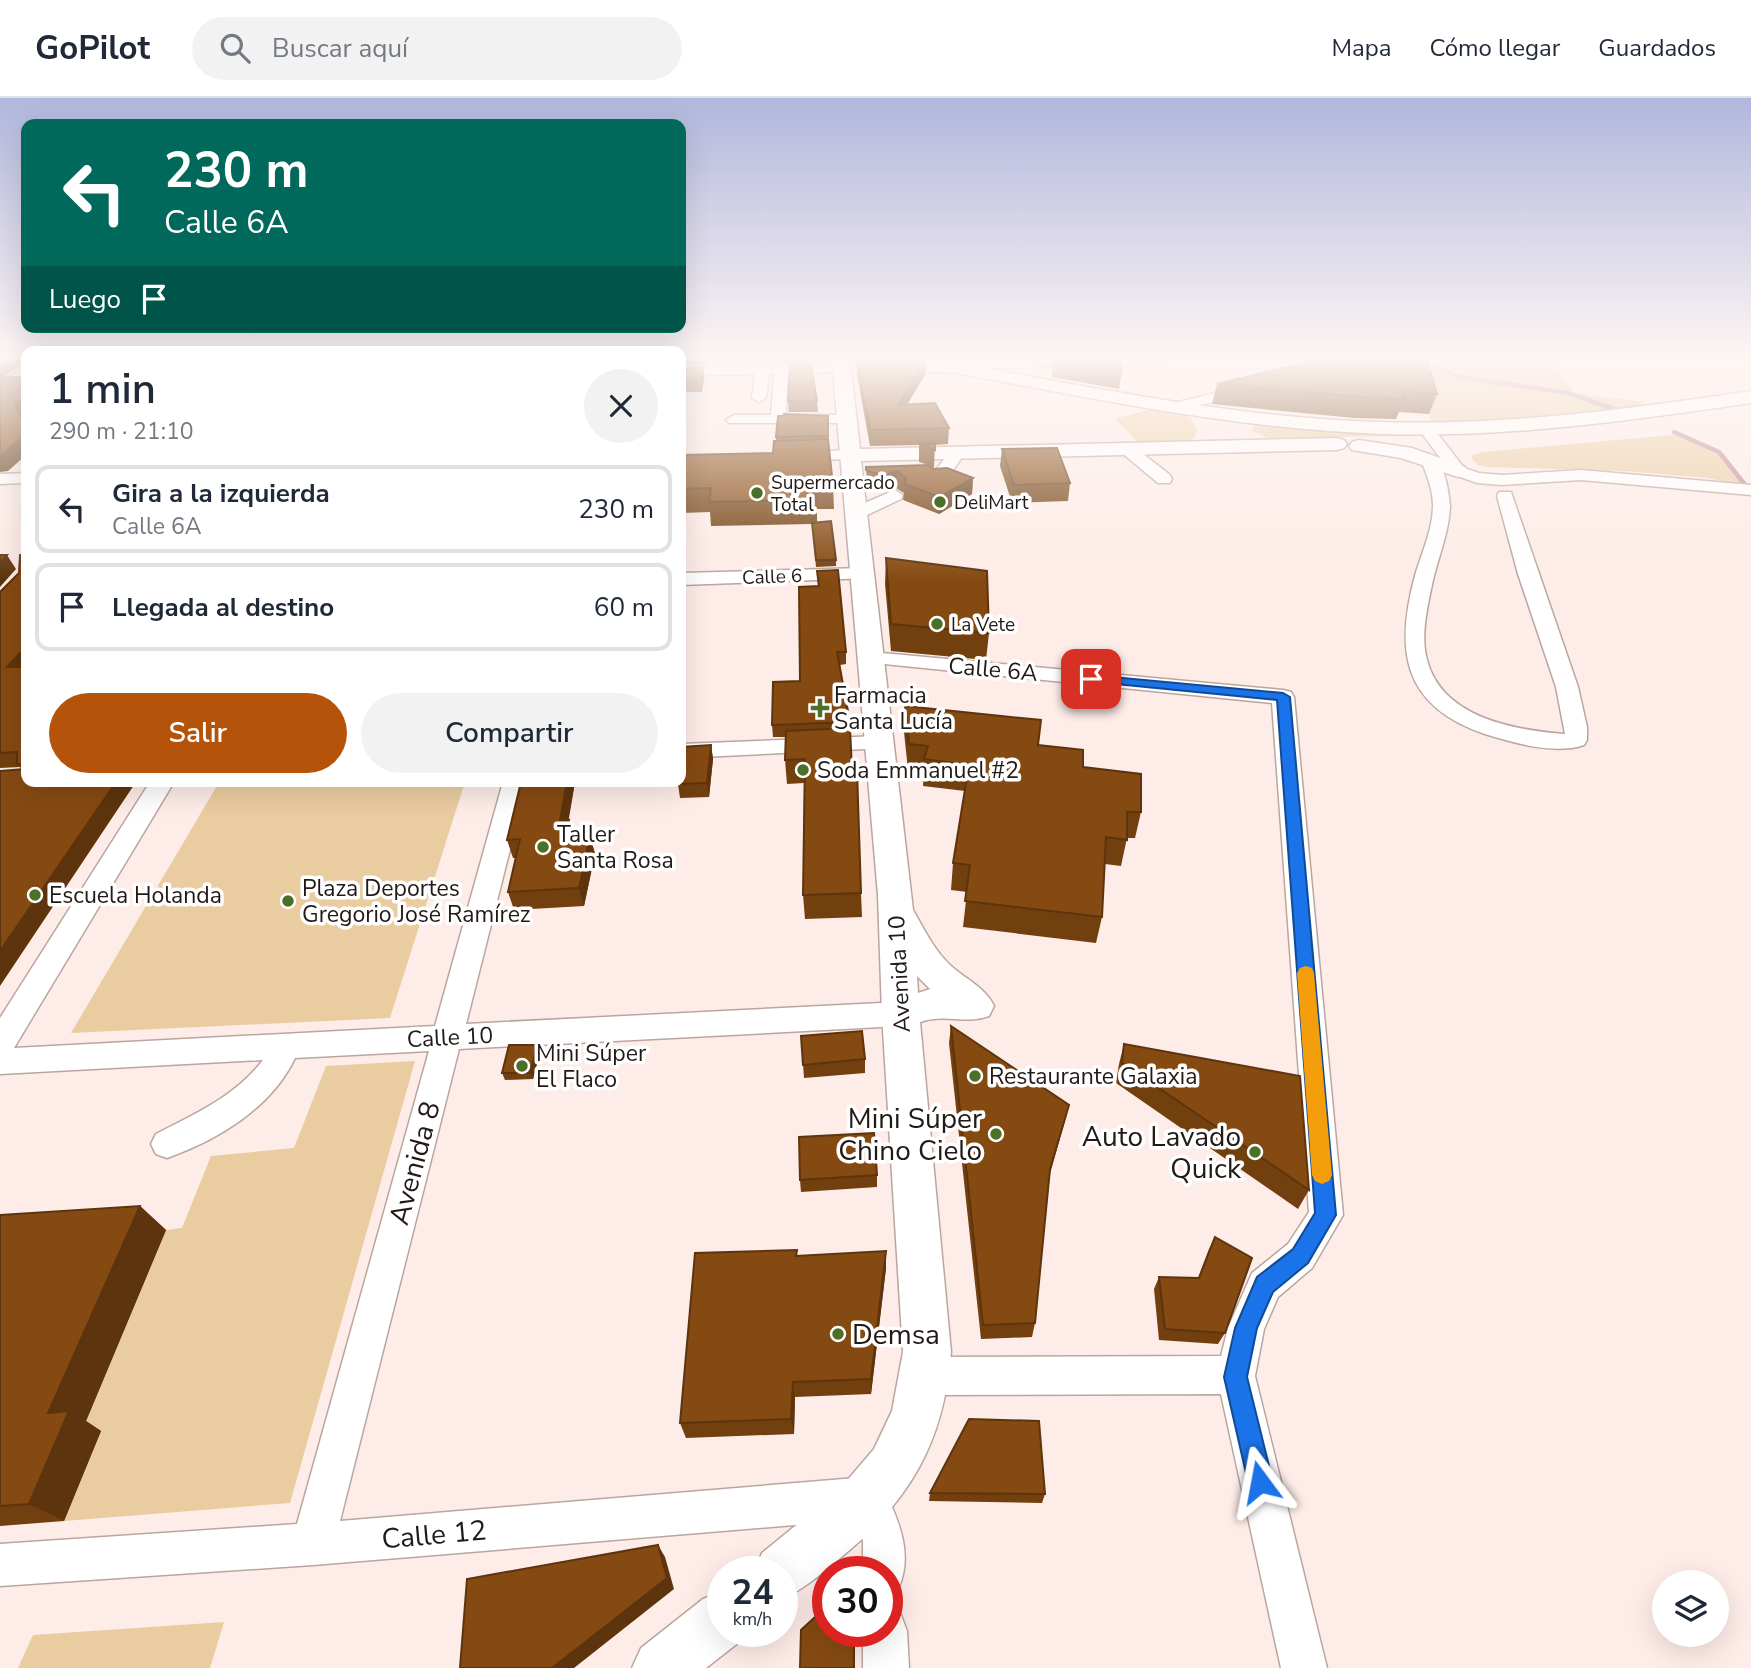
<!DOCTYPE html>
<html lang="es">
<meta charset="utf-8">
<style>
body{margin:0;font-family:"Nunito Sans",sans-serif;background:#f2f2f3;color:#1f2937;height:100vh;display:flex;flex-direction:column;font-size:26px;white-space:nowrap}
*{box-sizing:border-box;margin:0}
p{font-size:23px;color:#747a83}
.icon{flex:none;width:38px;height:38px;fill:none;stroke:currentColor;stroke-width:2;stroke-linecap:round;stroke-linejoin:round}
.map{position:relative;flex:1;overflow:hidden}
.sheet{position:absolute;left:21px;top:248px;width:665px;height:441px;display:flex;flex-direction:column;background:#fff;border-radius:14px;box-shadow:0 7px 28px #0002}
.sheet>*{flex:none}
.guide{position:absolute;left:21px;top:21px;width:665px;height:214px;border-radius:14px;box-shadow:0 7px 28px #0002;background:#00695c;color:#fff;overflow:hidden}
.controls{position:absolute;left:1652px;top:1472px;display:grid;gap:14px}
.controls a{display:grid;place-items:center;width:77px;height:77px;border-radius:50%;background:#fff;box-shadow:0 7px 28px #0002;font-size:35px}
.speed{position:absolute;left:707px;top:1458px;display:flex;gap:14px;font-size:35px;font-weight:700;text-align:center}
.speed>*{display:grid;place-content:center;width:91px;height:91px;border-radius:50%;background:#fff;box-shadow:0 7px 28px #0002;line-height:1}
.speed small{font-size:18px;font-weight:400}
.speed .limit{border:10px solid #d22;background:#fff;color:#111}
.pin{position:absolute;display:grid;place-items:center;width:60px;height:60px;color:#fff;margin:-30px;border-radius:14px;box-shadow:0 4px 10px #0006}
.me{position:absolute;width:77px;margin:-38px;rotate:347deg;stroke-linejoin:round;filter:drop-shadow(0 0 5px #0008)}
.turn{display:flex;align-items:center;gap:24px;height:147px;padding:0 28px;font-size:32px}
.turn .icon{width:91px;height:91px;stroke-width:2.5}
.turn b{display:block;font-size:49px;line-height:60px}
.then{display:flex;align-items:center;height:66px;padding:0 28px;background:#0003;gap:14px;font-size:26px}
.round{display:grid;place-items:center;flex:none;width:74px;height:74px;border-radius:37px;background:#f2f2f3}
.head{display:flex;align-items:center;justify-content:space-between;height:119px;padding:0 28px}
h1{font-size:42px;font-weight:600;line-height:52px}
.button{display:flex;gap:14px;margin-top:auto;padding:14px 28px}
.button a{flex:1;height:80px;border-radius:42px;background:#b45309;color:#fff;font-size:28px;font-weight:600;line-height:80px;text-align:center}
.button a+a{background:#f2f2f3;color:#1f2937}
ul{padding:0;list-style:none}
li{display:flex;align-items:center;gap:21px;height:88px;margin:0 14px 10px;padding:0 14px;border:4px solid #e0e1e3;border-radius:14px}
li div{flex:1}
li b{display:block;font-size:26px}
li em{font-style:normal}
header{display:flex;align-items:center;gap:42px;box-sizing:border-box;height:98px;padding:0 35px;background:#fff;border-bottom:2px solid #e0e1e3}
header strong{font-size:33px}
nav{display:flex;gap:38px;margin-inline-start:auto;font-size:24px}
.search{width:490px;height:63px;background:#f2f2f3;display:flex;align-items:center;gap:18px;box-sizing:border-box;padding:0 24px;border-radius:38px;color:#747a83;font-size:26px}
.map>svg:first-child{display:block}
</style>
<header>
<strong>GoPilot</strong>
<div class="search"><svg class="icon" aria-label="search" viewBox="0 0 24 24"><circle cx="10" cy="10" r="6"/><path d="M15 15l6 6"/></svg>Buscar aquí</div>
<nav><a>Mapa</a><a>Cómo llegar</a><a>Guardados</a></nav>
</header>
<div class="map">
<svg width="1751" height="1570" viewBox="0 0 1751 1570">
<rect width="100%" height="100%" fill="#fdece7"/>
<path fill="#eacca1" d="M1403,262H1550L1575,295L1645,304C1615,323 1474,322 1432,323Z
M1151,311L1190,319L1197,332L1195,339L1185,344H1138L1115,321Z
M1265,325L1393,337L1395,338L1268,340L1252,333L1255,326Z
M1683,336L1726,358L1742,387L1707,380L1625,373L1487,369L1478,367L1471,360L1473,357L1482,354Z
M266,684H465L390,920L71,935L218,686Z
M415,963L290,1405L64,1423L101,1333L81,1334L166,1132L182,1130L211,1058L294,1050L326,968Z
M224,1524L210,1570H18L33,1537Z"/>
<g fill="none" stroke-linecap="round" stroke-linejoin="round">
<path stroke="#bc8994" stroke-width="4.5" d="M1426,265L1460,279L1568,295L1614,311
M1674,334L1719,354L1751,394"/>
<g stroke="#baa69f" stroke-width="3">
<path id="minor" d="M968,262H1169L1162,266L938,271L931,267L938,263Z
M842,266L847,267V273L788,276L786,317H853L856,320L848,325H729L726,322L734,317H771L774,276H769L766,300L759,304L752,300L755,276L681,278V270Z
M26,268V279L0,296V285Z
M1247,288L1254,292L1252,295L1174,313L1167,309L1169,306Z
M1426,325L1431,327L1464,370L1479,375L1502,377L1581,372L1751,387V397L1581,382L1502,387L1477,385L1452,376L1418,330Z
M1127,346L1133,348L1170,377L1172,381L1170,385H1158L1121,354L1119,351L1121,348Z
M957,350L965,355L944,385H932L930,381L932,377L951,352Z
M852,352L858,354L860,357L858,360L794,364L786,359L794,354Z
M1429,356C1444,360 1449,394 1450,408C1449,434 1439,457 1433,482C1428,506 1420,537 1427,562C1442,620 1514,632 1565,636L1556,589L1518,476L1497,398L1499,394H1511L1578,589L1587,629V642L1584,647C1555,657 1514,645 1485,636C1402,608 1394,552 1416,474C1423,452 1433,430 1433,407C1433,391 1426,376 1421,361Z
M26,375V385L0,386V376Z
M895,392L903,397L901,401L863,419L857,420L848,415L851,411Z
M863,470L870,472L872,476L870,480L681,487V475Z
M871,554L1283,592L1291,594L1294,599L1343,1117L1312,1170L1278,1199L1264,1231L1255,1278L1327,1570H1281L1221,1296L926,1297L913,1291L907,1278L913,1265L926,1259L1221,1258L1228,1230L1252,1175L1288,1146L1309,1114L1272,605L864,564L861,560L864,556Z
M879,638L887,640L890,645L887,650L681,660V646Z
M150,684H174L14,950L435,928L503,684H527L466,926L901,904L911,908L916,916L911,924L901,928L459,951L340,1423L868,1379L882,1386C897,1420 914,1453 899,1489L887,1494V1474H863V1443L855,1422L313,1467L0,1488V1446L297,1426L429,953L295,960C271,1010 218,1042 167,1060L156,1056L151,1046L156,1036C195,1016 236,998 263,962L0,976V920Z
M887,1512L901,1517L907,1533L909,1570H863V1533H887Z"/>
</g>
<g stroke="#baa69f" stroke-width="3">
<path id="major" d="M832,262H850L860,351L1337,340L1344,342L1347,346L1344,350L1337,352L861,363L913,812C924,831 934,852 950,867C965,881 985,889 994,908L989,918C964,927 947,915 920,924L951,1254C944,1345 909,1404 839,1461C821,1476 804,1491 782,1501V1474H754L762,1455L839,1392L874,1351L892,1313L903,1254L882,916L878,797ZM917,878L930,891L918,895Z
M940,262C1086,288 1233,320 1381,324C1506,328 1628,311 1751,293V305C1628,323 1506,340 1381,336C1237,331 1097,301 956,275C939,272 880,277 873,269L882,264Z
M1359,342L1412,350L1465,369L1468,373L1465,377L1458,379L1401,360L1352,352L1349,348L1352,344Z
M723,1493V1533H746L743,1541L706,1570H632L641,1550L703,1501Z"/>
</g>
<use href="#minor" fill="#fff" fill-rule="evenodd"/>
<use href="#major" fill="#fff" fill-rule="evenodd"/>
</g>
<path fill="#72400f" d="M681,262H706V267H681Z
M787,262H826V263L787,265Z
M1053,262L1122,274L1119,291L1052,279Z
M1317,262L1437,296L1429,316L1399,314L1396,321L1354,320L1212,306L1217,286Z
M857,263L926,275L907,306L949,330L948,346L935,347L934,370L930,368L933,371L973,380L972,396L939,416L903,402L904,395L896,390L883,394L867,388L866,369L928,367L919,364V347L870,348L857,277Z
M703,269L704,280L702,294H681V270Z
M788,303H817L818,314H789Z
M828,318L829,346L833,387L834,411H817V424L836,462V468L816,469L812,426L711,428L710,414L681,415V357L773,355L776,343V339Z
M1002,351L1070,385L1068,403L1012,405L1000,368Z
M886,460L989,535L986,562L891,553L885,486Z
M817,473L846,554V566L840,567L850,624L852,672L861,795L862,819L805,821L803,797L804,685L787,686L785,662L786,639H773L772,627L800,583L818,488Z
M19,475L26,684L20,669L0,670V494Z
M905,608L1038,647L1083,669L1141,714L1135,740H1127L1121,768L1105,766L1102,819L1096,845L963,829L967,794L951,792L953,765L965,693L923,688L924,674L908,672L904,634Z
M711,647L713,661L709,699L680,700L678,686Z
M521,684H575L568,722L573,738H590L595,756L584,808L514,812L508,794L516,760H513L507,742Z
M951,928L1069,1007L1050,1076L1035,1225L1032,1239L981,1241L949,945Z
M801,938L865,961V975L804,980Z
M1124,946L1309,1092L1298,1111L1116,985L1119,966Z
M537,947L540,954L533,981L505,982L502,975Z
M877,1077V1089L801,1094L800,1082Z
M140,1108L166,1132L86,1323L101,1333L64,1423L0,1428V1117Z
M1215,1139L1225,1235L1218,1246L1159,1242L1154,1191L1159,1179L1198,1180L1209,1151Z
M798,1158L886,1170L871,1296L795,1299L794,1336L686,1340L680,1325Z
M930,1395L1045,1396L1042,1405L929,1403Z"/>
<path fill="#5d340d" d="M2,262H26L0,282V263Z
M925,262H926V275L898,322V307Z
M703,269L704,280L702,294L700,283Z
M26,302V318L22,319L26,330L14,305Z
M26,336V357L8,373L0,374V358Z
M897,373L896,390L883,394V378Z
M973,380L972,396L939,416V399Z
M7,457L16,471L0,489V465Z
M26,549V574L7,569Z
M711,647L713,661L709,699L707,685Z
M116,684H136L0,888V853Z
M567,684H575L568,726L569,722L574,740L569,757L560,723Z
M590,738L595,756L584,808L579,790Z
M537,947L540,954L533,981L530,975Z
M1069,1007L1065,1023L1046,1087L1050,1071Z
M140,1108L166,1132L86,1323L101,1333L64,1423L29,1406L48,1315Z
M886,1153V1170L871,1296V1281Z
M793,1284L795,1299L794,1336L791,1321Z
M658,1447L665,1459L674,1491L574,1570H552Z"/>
<path fill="#854a12" stroke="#5d340d" stroke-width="2" d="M925,262L898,307L935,305L949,330L870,332L857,263Z
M1121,262L1122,274L1053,263V262Z
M1317,262H1427L1437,296L1402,293L1404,301L1361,299L1217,286Z
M811,266L817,303H788L790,267Z
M703,269L700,283H681V270Z
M2,279H26V302L14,305L26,330V336L0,358V280Z
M784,316L828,318V338L776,339L778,318H784Z
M828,341L833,387L816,388V402L709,404L711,390L681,391V357L773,355L774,343Z
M919,346H935V352Z
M1057,350L1070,385L1014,387L1002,351Z
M929,367L933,371L947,370L973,380L939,399L904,386L906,380L897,373L883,378L866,372V369Z
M831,423L836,462H816L812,425Z
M26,456V549L7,569H26V684H116L0,853V673L25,671L24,667L17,666V654L0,655V494L19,475L20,457Z
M0,457H7L0,465Z
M886,460L987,473L989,535L891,526Z
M838,472L846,554H837L850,624L772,627L773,584L800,583L799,489L819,488L817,473Z
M905,608L1041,622L1038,647L1083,652V669L1141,676V714H1127V742L1106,739L1102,819L965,803L970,767L953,765L969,667L924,661L928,648L909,646Z
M850,630L852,672H857L861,795L803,797L805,661L785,662L786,633Z
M711,647L707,685L678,686V684H681V649Z
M521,684H567L560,723L569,722L564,739L590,738L579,790L508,794L520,741L507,742Z
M951,928L1069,1007L1050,1071L1035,1225L983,1227Z
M862,933L865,961L803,967L801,938Z
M1124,946L1300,978L1309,1092L1122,965Z
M509,947H537L530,975H502Z
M874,1035L877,1077L800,1082L799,1039Z
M140,1108L48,1315L69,1313L29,1406L0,1408V1117Z
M1215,1139L1252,1160L1225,1235L1165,1231L1159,1179L1199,1180Z
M797,1152L796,1158L886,1153L871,1281L793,1284L791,1321L680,1325L695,1155Z
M969,1321L1039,1323L1045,1396L930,1395Z
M658,1447L667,1480L552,1570H460L467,1481Z
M828,1507V1533H854V1570H800L801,1532Z"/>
<linearGradient id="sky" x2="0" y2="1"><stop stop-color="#b1b6dc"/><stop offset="0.54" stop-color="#fef6f4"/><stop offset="1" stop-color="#fef6f4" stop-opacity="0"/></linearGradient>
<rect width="1751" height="482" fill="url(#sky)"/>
<path fill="#1a73e8" stroke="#114b97" stroke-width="2" d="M1091,577L1283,595L1290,599L1336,1117L1308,1165L1273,1194L1257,1230L1247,1279L1273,1384L1269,1393L1260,1397L1252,1393L1248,1384L1224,1279L1235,1230L1257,1179L1293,1151L1315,1115L1277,602L1086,583V578Z"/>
<path fill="#f59e0b" d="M1306,868L1312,870L1314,875L1332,1077L1329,1083L1322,1086L1315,1083L1312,1077L1297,875L1300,870Z"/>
<g fill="#4d7029" stroke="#fff" stroke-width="2.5">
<circle cx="757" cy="395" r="7"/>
<circle cx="940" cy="404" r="7"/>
<circle cx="937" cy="526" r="7"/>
<path d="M816.5 599.5h7v7h7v7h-7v7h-7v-7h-7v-7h7z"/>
<circle cx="803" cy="672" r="7"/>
<circle cx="543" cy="749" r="7"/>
<circle cx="35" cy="797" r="7"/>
<circle cx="288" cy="803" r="7"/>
<circle cx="522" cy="968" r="7"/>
<circle cx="975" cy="978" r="7"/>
<circle cx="996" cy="1036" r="7"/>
<circle cx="1255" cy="1054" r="7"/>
<circle cx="838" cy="1236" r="7"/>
</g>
<g text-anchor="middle" stroke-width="7" stroke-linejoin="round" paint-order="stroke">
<g font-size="19" fill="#211a17" stroke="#fff" text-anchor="start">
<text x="771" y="391">Supermercado<tspan x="771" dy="22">Total</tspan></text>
<text x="954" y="411">DeliMart</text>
<text x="951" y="533">La Vete</text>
</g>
<g font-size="19" fill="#211a17" stroke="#fff">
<text transform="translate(772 478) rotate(-2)" y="7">Calle 6</text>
</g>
<g font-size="23" fill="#211a17" stroke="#fff">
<text transform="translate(993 571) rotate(5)" y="8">Calle 6A</text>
<text transform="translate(899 876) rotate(-93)" y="8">Avenida 10</text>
<text transform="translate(450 939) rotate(-3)" y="8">Calle 10</text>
</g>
<g font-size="23" fill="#211a17" stroke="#fff" text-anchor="start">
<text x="834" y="605">Farmacia<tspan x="834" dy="26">Santa Lucía</tspan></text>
<text x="817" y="680">Soda Emmanuel #2</text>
<text x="557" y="744">Taller<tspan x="557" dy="26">Santa Rosa</tspan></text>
<text x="302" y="798">Plaza Deportes<tspan x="302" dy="26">Gregorio José Ramírez</tspan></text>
<text x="49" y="805">Escuela Holanda</text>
<text x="536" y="963">Mini Súper<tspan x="536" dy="26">El Flaco</tspan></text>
<text x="989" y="986">Restaurante Galaxia</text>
</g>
<g font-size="28" fill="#211a17" stroke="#fff" text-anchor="end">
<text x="982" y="1030">Mini Súper<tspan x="982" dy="32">Chino Cielo</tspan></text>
<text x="1241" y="1048">Auto Lavado<tspan x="1241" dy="32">Quick</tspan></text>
<text x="852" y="1246" text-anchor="start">Demsa</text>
</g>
<g font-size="28" fill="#211a17" stroke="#fff">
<text transform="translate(414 1065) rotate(-75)" y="10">Avenida 8</text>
<text transform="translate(434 1436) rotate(-5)" y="10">Calle 12</text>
</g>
</g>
</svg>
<div class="controls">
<a><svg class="icon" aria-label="layers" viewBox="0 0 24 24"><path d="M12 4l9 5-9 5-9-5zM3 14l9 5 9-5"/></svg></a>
</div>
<div class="speed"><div>24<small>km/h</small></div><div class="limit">30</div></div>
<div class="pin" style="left:1091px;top:581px;background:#d93025"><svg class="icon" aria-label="arrive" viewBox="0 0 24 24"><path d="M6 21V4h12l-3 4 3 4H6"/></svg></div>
<svg class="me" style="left:1260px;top:1384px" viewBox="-20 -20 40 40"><path d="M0-17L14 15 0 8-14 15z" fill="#1a73e8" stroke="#fff" stroke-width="4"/></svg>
<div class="guide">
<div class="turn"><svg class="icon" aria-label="left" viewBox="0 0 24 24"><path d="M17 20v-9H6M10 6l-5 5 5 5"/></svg><div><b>230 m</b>Calle 6A</div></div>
<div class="then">Luego<svg class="icon" aria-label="arrive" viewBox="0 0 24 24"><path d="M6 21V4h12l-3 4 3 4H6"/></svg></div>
</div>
<section class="sheet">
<div class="head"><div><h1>1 min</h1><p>290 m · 21:10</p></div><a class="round"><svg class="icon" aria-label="close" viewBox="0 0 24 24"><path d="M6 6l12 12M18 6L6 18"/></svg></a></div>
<ul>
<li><svg class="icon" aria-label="left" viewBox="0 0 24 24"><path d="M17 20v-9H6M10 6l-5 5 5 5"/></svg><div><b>Gira a la izquierda</b><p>Calle 6A</p></div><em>230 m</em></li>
<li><svg class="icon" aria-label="arrive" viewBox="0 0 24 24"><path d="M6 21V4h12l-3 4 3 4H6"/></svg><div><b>Llegada al destino</b></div><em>60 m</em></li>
</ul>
<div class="button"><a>Salir</a><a>Compartir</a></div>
</section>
</div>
